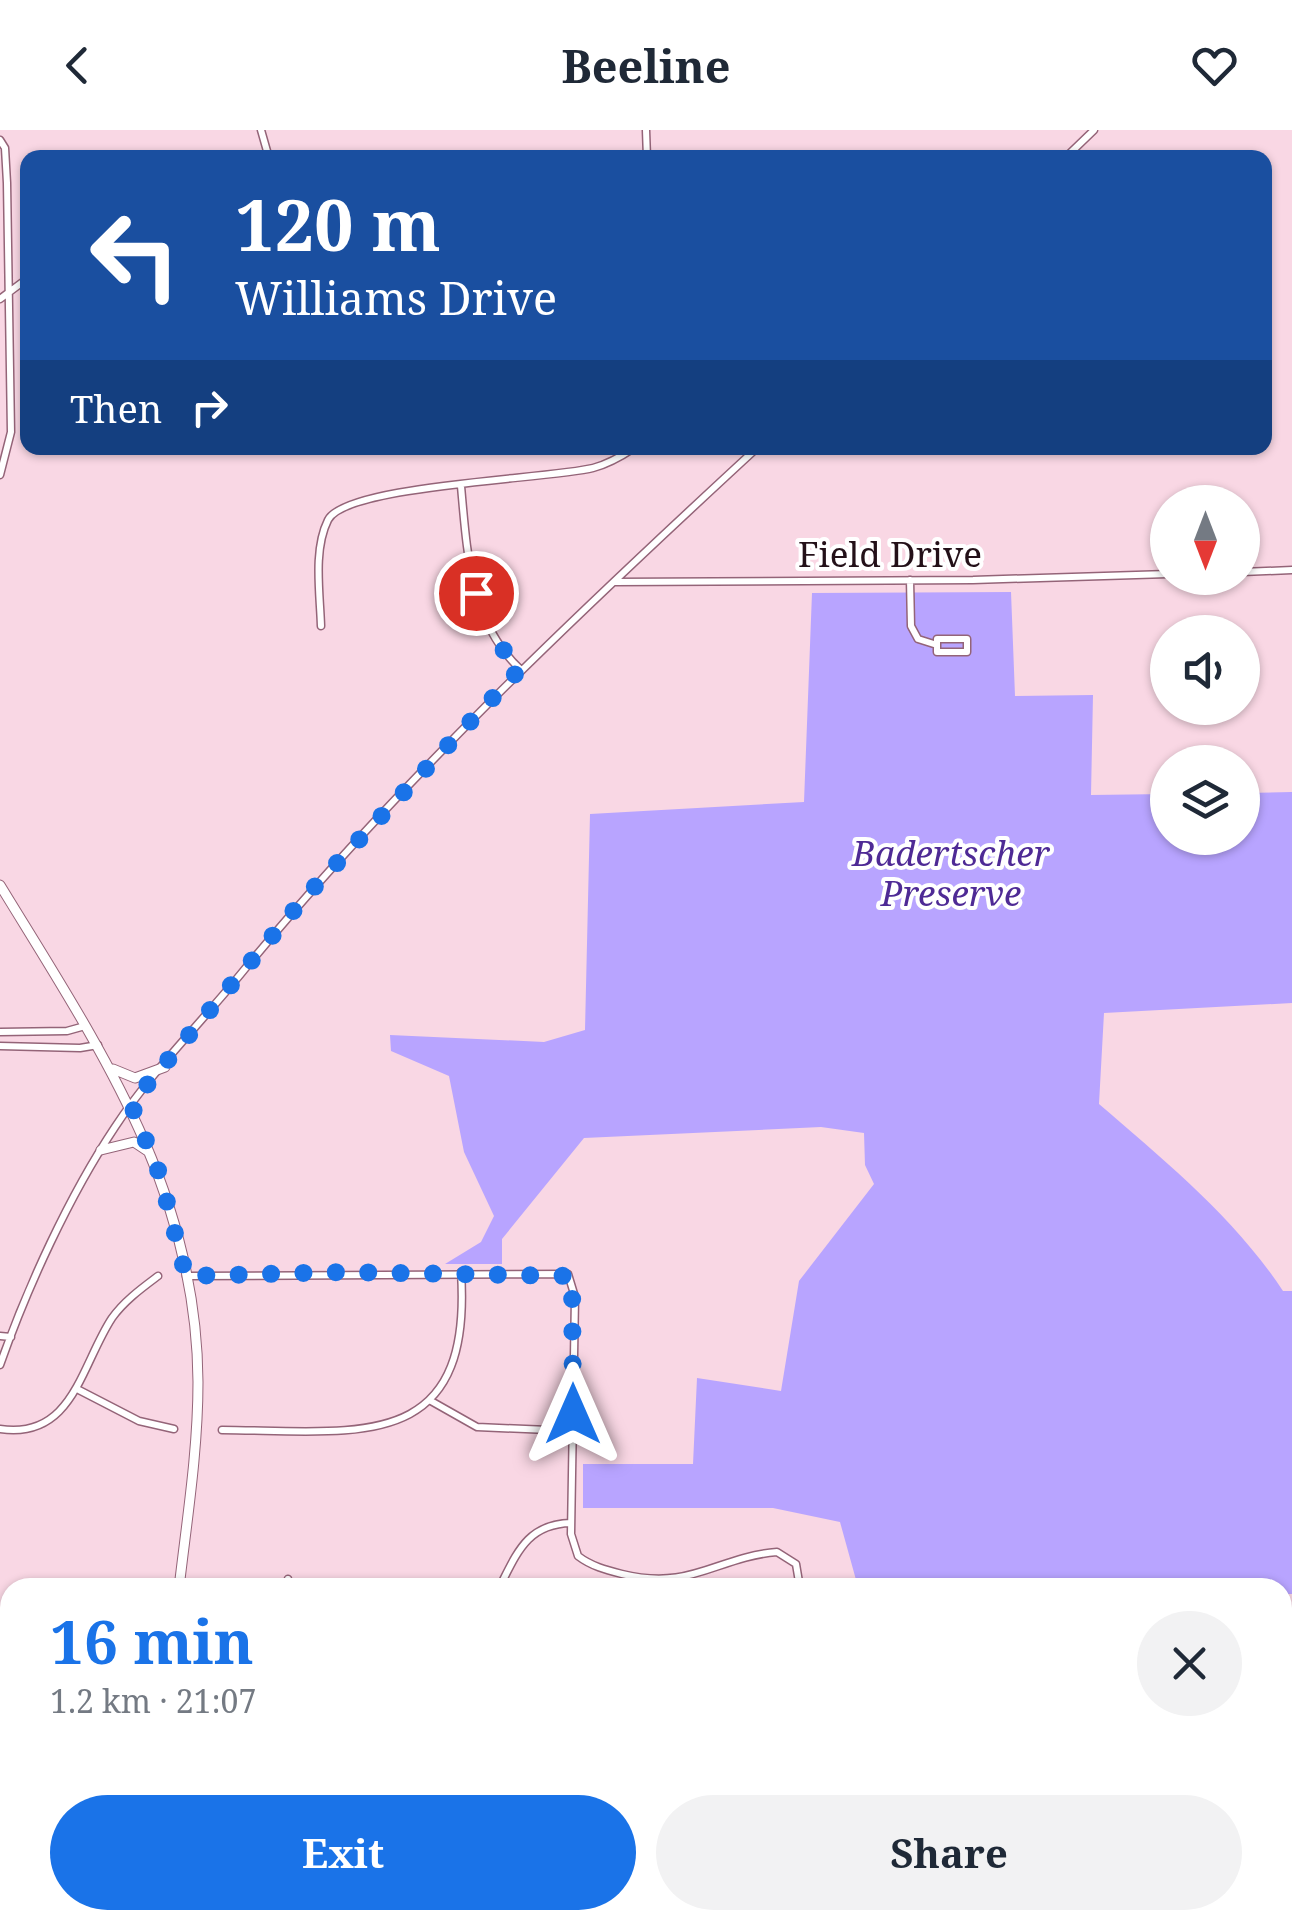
<!DOCTYPE html>
<meta charset="utf-8">
<style>
body{margin:0;font-family:"Noto Serif",serif;background:#f2f2f3;color:#1f2937;height:100vh;display:flex;flex-direction:column;font-size:38px;white-space:nowrap}
*{box-sizing:border-box;margin:0}
p{font-size:32px;color:#747a83}
.icon{flex:none;width:55px;height:55px;fill:none;stroke:currentColor;stroke-width:2;stroke-linecap:round;stroke-linejoin:round}
.map{position:relative;flex:1;overflow:hidden}
.sheet{position:absolute;left:0px;top:1448px;width:1292px;height:352px;display:flex;flex-direction:column;background:#fff;border-radius:30px 30px 0 0;box-shadow:0 2px 8px #0004}
.sheet>*{flex:none}
.banner{position:absolute;left:20px;top:20px;width:1252px;height:305px;border-radius:20px;box-shadow:0 2px 8px #0004;background:#1a4fa0;color:#fff;overflow:hidden}
.needle{width:65px;rotate:180deg}
.controls{position:absolute;left:1150px;top:355px;display:grid;gap:20px}
.controls a{display:grid;place-items:center;width:110px;height:110px;border-radius:50%;background:#fff;box-shadow:0 2px 8px #0004;font-size:50px}
.pin{position:absolute;display:grid;place-items:center;width:85px;height:85px;color:#fff;margin:-42px;border:5px solid #fff;border-radius:50%;box-shadow:0 2px 10px #0007}
.me{position:absolute;width:110px;margin:-55px;rotate:0deg;stroke-linejoin:round;filter:drop-shadow(0 0 8px #0008)}
.turn{display:flex;align-items:center;gap:35px;height:210px;padding:0 50px;font-size:45px}
.turn .icon{width:130px;height:130px;stroke-width:2.5}
.turn b{display:block;font-size:70px;line-height:85px}
.then{display:flex;align-items:center;height:95px;padding:0 50px;background:#0003;gap:20px;font-size:38px}
.round{display:grid;place-items:center;flex:none;width:105px;height:105px;border-radius:52px;background:#f2f2f3}
.headline{display:flex;align-items:center;justify-content:space-between;height:170px;padding:0 50px}
h1{font-size:60px;font-weight:700;line-height:75px;color:#1a73e8}
.action{display:flex;gap:20px;margin-top:auto;padding:20px 50px}
.action a{flex:1;height:115px;border-radius:60px;background:#1a73e8;color:#fff;font-size:40px;font-weight:700;line-height:115px;text-align:center}
.action a+a{background:#f2f2f3;color:#1f2937}
header{display:flex;justify-content:space-between;align-items:center;height:130px;padding:0 50px;background:#fff;font-size:45px;font-weight:700}
.map>svg:first-child{display:block}
</style>
<header><svg class="icon" aria-label="back" viewBox="0 0 24 24"><path d="M15 5l-7 7 7 7"/></svg>Beeline<svg class="icon" aria-label="heart" viewBox="0 0 24 24"><path d="M12 20l-8-8c-3-5 5-10 8-4 3-6 11-1 8 4z"/></svg></header>
<div class="map">
<svg width="1292" height="1799" viewBox="0 0 1292 1799">
<rect width="100%" height="100%" fill="#f9d7e4"/>
<path fill="#b8a4ff" d="M1011,462L1015,566L1093,565L1091,665L1167,664L1168,708H1242L1243,663L1292,662V873L1104,883L1099,974C1164,1030 1235,1088 1283,1161H1292V1464H1283L1282,1458L858,1457L840,1392L773,1378H583V1334H693L697,1248L781,1261L799,1151L874,1054L865,1035L864,1003L821,997L584,1008L502,1109V1134H445L481,1112L494,1086L464,1022L449,946L391,921L390,905L544,912L585,900L590,684L804,672L812,463Z
M548,1790H1002L993,1799H548Z"/>
<g fill="none" stroke-linecap="round" stroke-linejoin="round">
<g stroke="#946478" stroke-width="9">
<path id="street" d="M261,0L269,28
M646,0L647,28
M0,10L5,18L7,53L11,302L0,345
M1065,28L1094,0
M0,169L28,148
M461,356C467,422 470,492 520,539
M1242,442L1292,440
M910,450L911,496L918,509L937,515V509H967V522H937V515
M614,452L973,450L1168,444
M321,496C320,463 313,420 328,390C345,355 548,349 593,338C608,334 622,326 634,318
M0,902L67,901L85,896
M0,916L80,918L98,915
M186,1146L568,1144L575,1167L571,1404L578,1426C591,1436 606,1440 622,1444C692,1461 716,1427 777,1422L796,1434L800,1458
M0,1206L11,1207
M0,1235C27,1158 69,1066 115,997C151,942 202,892 244,840C400,651 577,484 757,318
M77,1259L139,1291L174,1299
M431,1271L477,1297L572,1301
M0,1299C73,1310 81,1235 112,1188C124,1171 142,1158 158,1146
M222,1300C357,1301 473,1325 461,1142
M288,1449L289,1458
M499,1458C517,1423 527,1394 571,1393"/>
</g>
<g stroke="#946478" stroke-width="11">
<path id="secondary" d="M0,755C97,914 197,1058 198,1252C198,1321 187,1389 179,1458
M113,939L135,948L165,937
M101,1020L134,1012L149,1022
M134,1799L136,1790"/>
</g>
<use href="#street" stroke="#fff" stroke-width="6"/>
<use href="#secondary" stroke="#fff" stroke-width="9"/>
</g>
<g fill="none" stroke-linecap="round" stroke-linejoin="round">
<path stroke="#1a73e8" stroke-width="18" stroke-dasharray="0 32.4" d="M476,463L488,502L520,539L306,766L131,974L160,1045L186,1146L341,1142L572,1146L573,1284"/>
</g>
<g text-anchor="middle" stroke-width="8" stroke-linejoin="round" paint-order="stroke">
<g font-size="35" fill="#231018" stroke="#fff">
<text x="890" y="437">Field Drive</text>
</g>
<g font-size="35" font-style="italic" fill="#4e2a95" stroke="#fff">
<text x="951" y="736">Badertscher<tspan x="951" dy="40">Preserve</tspan></text>
</g>
</g>
</svg>
<div class="controls">
<a><svg class="needle" viewBox="-14 -14 28 28"><path d="M0-13l5 13h-10z" fill="#e53935"/><path d="M0 13l5-13h-10z" fill="#747a83"/></svg></a>
<a><svg class="icon" aria-label="sound" viewBox="0 0 24 24"><path d="M4 9h4l5-4v14l-5-4H4zM17 9q2 3 0 6"/></svg></a>
<a><svg class="icon" aria-label="layers" viewBox="0 0 24 24"><path d="M12 4l9 5-9 5-9-5zM3 14l9 5 9-5"/></svg></a>
</div>
<div class="pin" style="left:476px;top:463px;background:#d93025"><svg class="icon" aria-label="arrive" viewBox="0 0 24 24"><path d="M6 21V4h12l-3 4 3 4H6"/></svg></div>
<svg class="me" style="left:573px;top:1284px" viewBox="-20 -20 40 40"><path d="M0-17L14 15 0 8-14 15z" fill="#1a73e8" stroke="#fff" stroke-width="4"/></svg>
<div class="banner">
<div class="turn"><svg class="icon" aria-label="left" viewBox="0 0 24 24"><path d="M17 20v-9H6M10 6l-5 5 5 5"/></svg><div><b>120 m</b>Williams Drive</div></div>
<div class="then">Then<svg class="icon" aria-label="right" viewBox="0 0 24 24"><path d="M7 20v-9h11M14 6l5 5-5 5"/></svg></div>
</div>
<section class="sheet">
<div class="headline"><div><h1>16 min</h1><p>1.2 km · 21:07</p></div><a class="round"><svg class="icon" aria-label="close" viewBox="0 0 24 24"><path d="M6 6l12 12M18 6L6 18"/></svg></a></div>
<div class="action"><a>Exit</a><a>Share</a></div>
</section>
</div>
